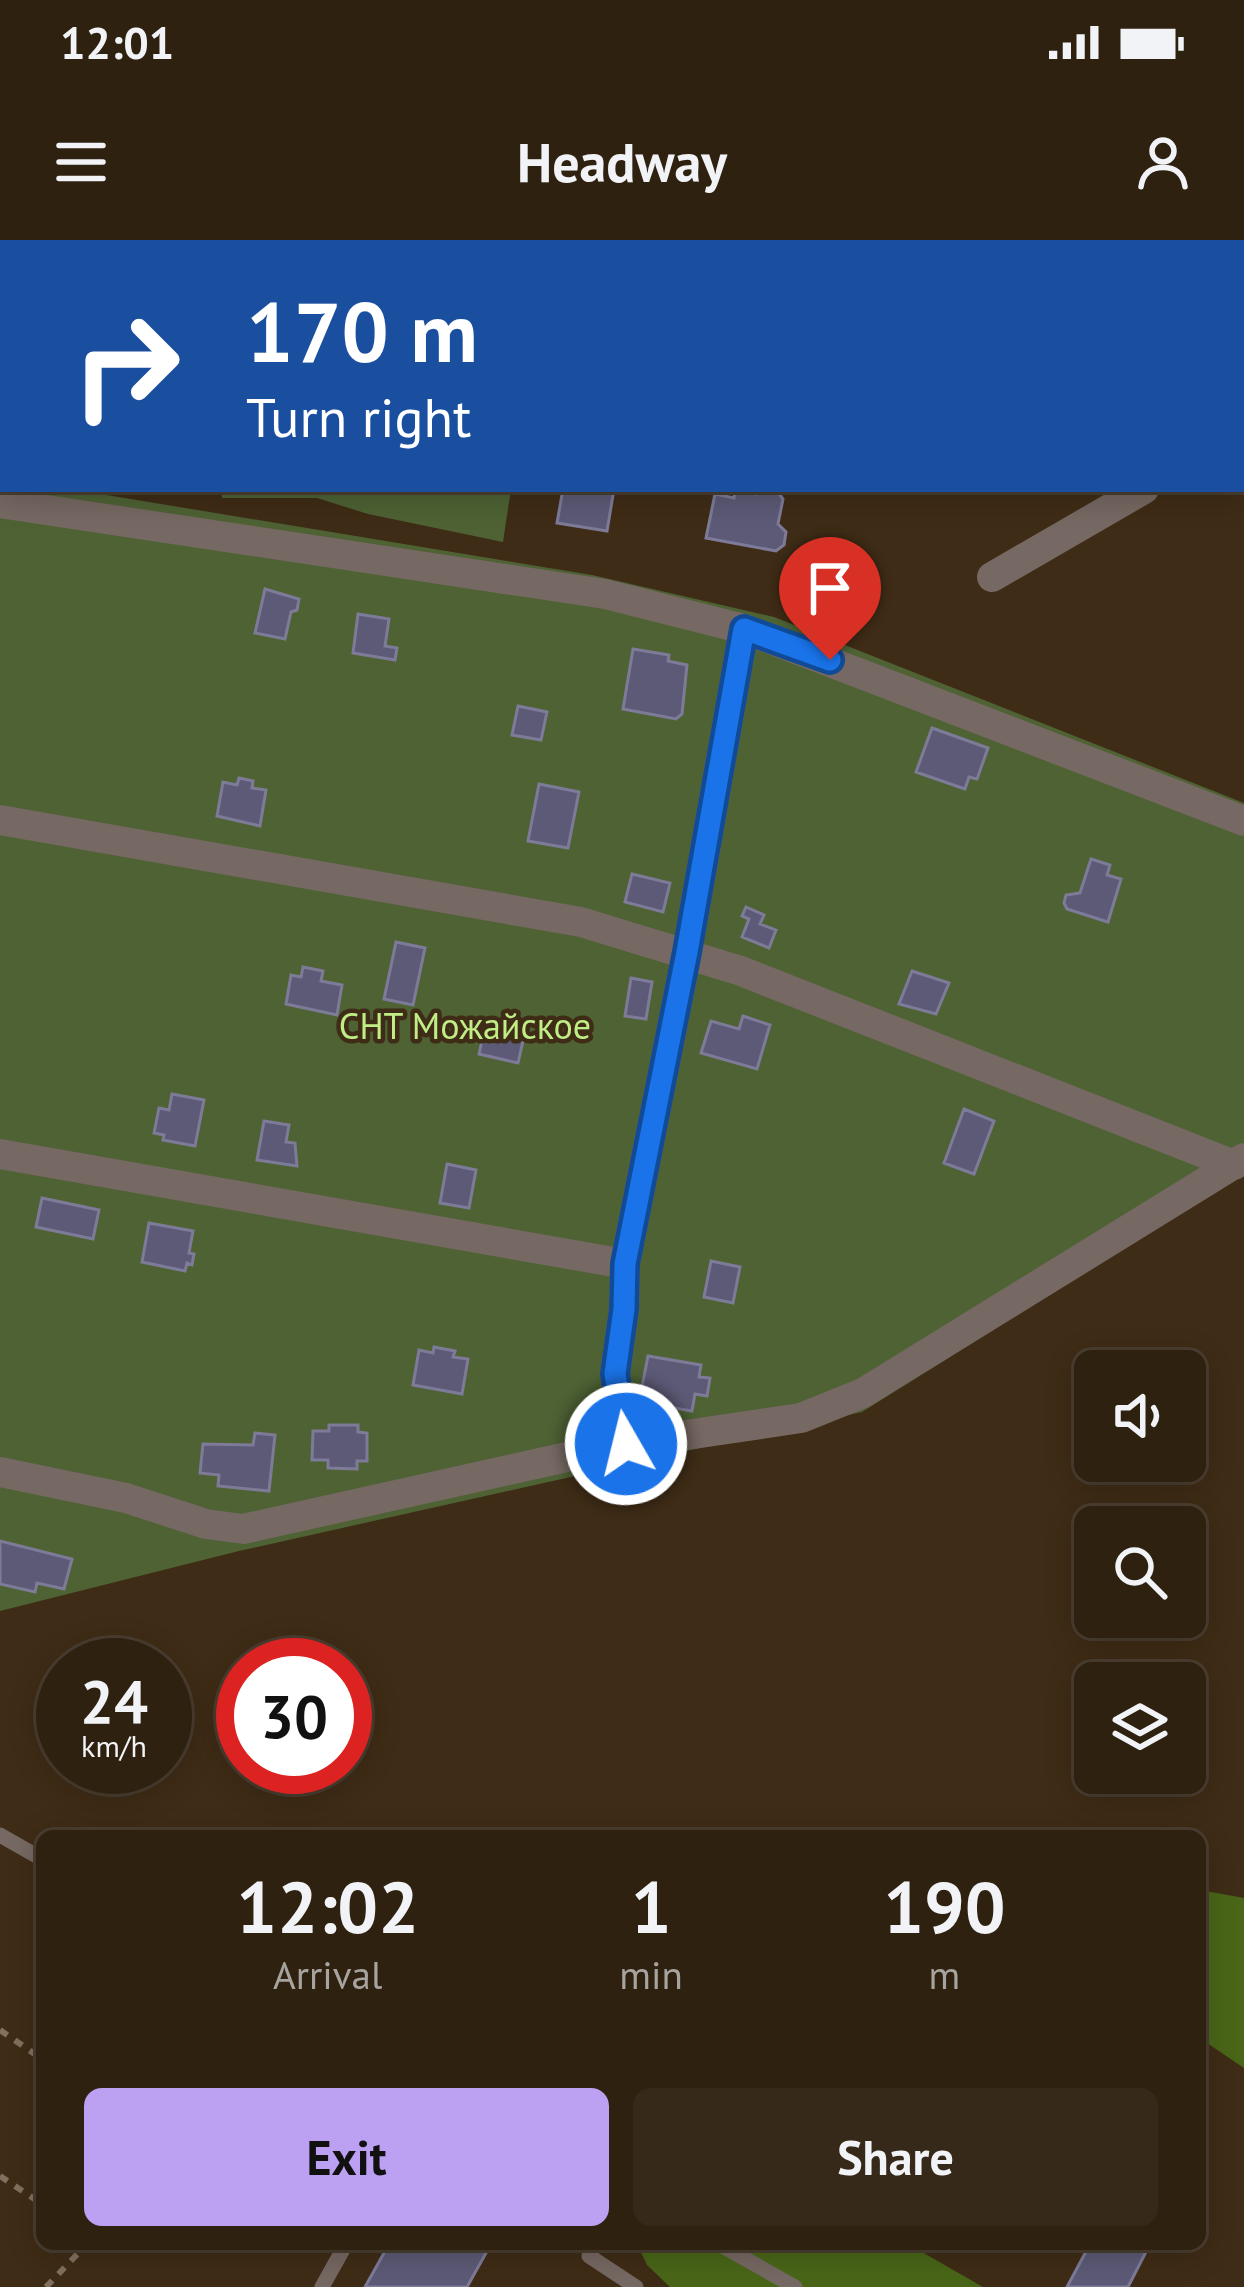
<!DOCTYPE html>
<meta charset="utf-8">
<style>
body{margin:0;font-family:"PT Sans",sans-serif;background:#372919;color:#f1f3f6;height:100vh;display:flex;flex-direction:column;font-size:45px;white-space:nowrap}
*{box-sizing:border-box;margin:0}
p{font-size:39px;color:#a7a39f}
.icon{flex:none;width:66px;height:66px;fill:none;stroke:currentColor;stroke-width:2;stroke-linecap:round;stroke-linejoin:round}
.map{position:relative;flex:1;overflow:hidden}
.details{position:absolute;left:36px;top:1590px;width:1170px;height:420px;display:flex;flex-direction:column;background:#2f2110;border-radius:18px;box-shadow:0 6px 30px #0003,0 0 0 3px #4a3e30}
.details>*{flex:none}
.top-card{position:absolute;left:0px;top:0px;width:1245px;height:252px;box-shadow:0 6px 30px #0003,0 0 0 3px #4a3e30;background:#1a4fa0;color:#fff;overflow:hidden}
.tools{position:absolute;left:1074px;top:1110px;display:grid;gap:24px}
.tools a{display:grid;place-items:center;width:132px;height:132px;border-radius:18px;background:#2f2110;box-shadow:0 6px 30px #0003,0 0 0 3px #4a3e30;font-size:60px}
.speed{position:absolute;left:36px;top:1398px;display:flex;gap:24px;font-size:60px;font-weight:700;text-align:center}
.speed>*{display:grid;place-content:center;width:156px;height:156px;border-radius:50%;background:#2f2110;box-shadow:0 6px 30px #0003,0 0 0 3px #4a3e30;line-height:1}
.speed small{font-size:30px;font-weight:400}
.speed .limit{border:18px solid #d22;background:#fff;color:#111}
.pin{position:absolute;display:grid;place-items:center;width:102px;height:102px;color:#fff;margin:-123px -51px;border-radius:50% 50% 50% 0;rotate:-45deg;box-shadow:0 0 12px #0007}
.pin .icon{rotate:45deg}
.me{position:absolute;width:132px;margin:-66px;rotate:352deg;stroke-linejoin:round;filter:drop-shadow(0 0 9px #0008)}
.turn{display:flex;align-items:center;gap:42px;height:252px;padding:0 48px;font-size:54px}
.turn .icon{width:156px;height:156px;stroke-width:2.5}
.turn b{display:block;font-size:84px;line-height:102px}
.eta{display:flex;justify-content:space-evenly;align-items:center;height:204px;text-align:center}
.eta b{font-size:72px;font-weight:700;line-height:84px}
.button{display:flex;gap:24px;margin-top:auto;padding:24px 48px}
.button a{flex:1;height:138px;border-radius:18px;background:#bca0f2;color:#111;font-size:48px;font-weight:700;line-height:138px;text-align:center}
.button a+a{background:#372919;color:#f1f3f6}
.status{display:flex;justify-content:space-between;align-items:center;height:84px;padding:0 60px;background:#2f2110;direction:ltr}
.status svg{height:33px;fill:currentColor}
header{display:flex;justify-content:space-between;align-items:center;height:156px;padding:0 48px;background:#2f2110;font-size:54px;font-weight:700}
.map>svg:first-child{display:block}
</style>
<div class="status"><b>12:01</b><svg viewBox="0 0 49 12"><path d="M0 12V9h3v3zM5 12V6h3v6zM10 12V3h3v9zM15 12V0h3v12zM26 1h20v11H26zM47 4h2v5h-2z"/></svg></div>
<header><svg class="icon" aria-label="menu" viewBox="0 0 24 24"><path d="M4 6h16M4 12h16M4 18h16"/></svg>Headway<svg class="icon" aria-label="person" viewBox="0 0 24 24"><circle cx="12" cy="8" r="4"/><path d="M4 21q1-7 8-7t8 7"/></svg></header>
<div class="map">
<svg width="1244" height="2047" viewBox="0 0 1244 2047">
<rect width="100%" height="100%" fill="#3f2c16"/>
<path fill="#4e6234" d="M0,238L3,249H70L592,335L774,377L1244,563V933L862,1172L239,1311L0,1371Z
M221,249H511L503,302L368,274L317,258H222Z"/>
<path fill="#496618" d="M1200,1650L1244,1658V1828L1207,1803L1200,1793Z
M637,2004H908L983,2047H670L647,2025Z"/>
<path fill="#5c5a76" stroke="#7d7b98" stroke-width="3" d="M563,249H614L607,291L557,283Z
M763,249L777,251L783,259L778,284L786,292L784,305L776,311L706,298L715,254L734,258L735,250L756,254Z
M265,349L299,359L297,370L291,372L285,399L255,393Z
M358,374L389,379L385,406L397,408L395,420L353,413Z
M633,409L669,415L668,421L687,425L682,474L676,479L623,469Z
M518,466L547,472L541,500L512,495Z
M932,488L988,508L977,539L969,537L965,549L916,532Z
M239,538L253,541L252,548L266,550L260,586L217,576L223,542L237,545Z
M539,544L579,552L568,608L528,601Z
M1091,619L1110,625L1107,635L1121,639L1108,682L1067,669L1064,663L1066,655L1080,653Z
M632,634L670,643L663,672L625,662Z
M746,667L764,675L760,684L776,690L769,708L742,697L749,679L742,676Z
M396,702L425,708L413,765L384,759Z
M303,727L323,731L321,741L342,745L337,775L286,764L291,735L301,737Z
M912,731L949,743L936,774L899,764Z
M631,738L652,742L646,779L625,776Z
M743,776L770,785L757,829L701,813L711,781L739,789Z
M506,781L517,784L516,790L525,792L518,823L479,814L486,783L505,787Z
M172,854L204,860L195,906L163,900L164,895L154,893L159,868L169,870Z
M964,869L994,881L974,934L944,923Z
M264,881L289,885L286,902L295,903L297,926L257,920Z
M447,924L476,930L469,968L440,963Z
M42,958L99,970L93,999L36,987Z
M149,983L193,991L189,1013L194,1014L192,1025L187,1023L185,1031L142,1022Z
M711,1021L740,1027L733,1063L704,1057Z
M434,1107L455,1111L453,1117L468,1119L462,1154L413,1145L419,1110L433,1113Z
M648,1116L701,1125L699,1137L710,1138L707,1156L695,1154L692,1171L639,1162Z
M329,1185H358V1192L367,1193V1221H357V1229L328,1228V1220H312L313,1191H329Z
M255,1193L275,1195L269,1251L218,1246L219,1235L200,1233L203,1204L253,1205Z
M0,1301L72,1319L64,1349L37,1343L35,1352L0,1344Z
M389,2004H491L467,2047H365Z
M1090,2004H1150L1128,2047H1067Z"/>
<g fill="none" stroke-linecap="round" stroke-linejoin="round">
<path stroke="#81705d" stroke-width="6" stroke-dasharray="9 9" stroke-linecap="butt" d="M0,1790L42,1819
M0,1936L42,1964
M46,2047L87,2004"/>
<path stroke="#766862" stroke-width="15" d="M0,1595L42,1619
M596,2004L589,2016L636,2047
M719,2004L795,2047
M322,2047L346,2004"/>
<path stroke="#766862" stroke-width="30" d="M397,0L417,3
M1134,3L1139,0
M1242,192L1244,191
M0,263L605,354L744,389L1244,581
M992,337L1144,249
M0,580L581,682L741,731L1234,925
M0,914L625,1024
M625,1204L615,1134L624,1069L625,1024L687,712L744,389
M0,1232L126,1258L206,1284L243,1289L625,1204L801,1178L863,1153L1244,918"/>
</g>
<g fill="none" stroke-linecap="round" stroke-linejoin="round">
<g stroke="#114b97" stroke-width="30">
<path id="route" d="M626,1204L615,1134L624,1069L625,1024L687,712L744,389L830,420"/>
</g>
<use href="#route" stroke="#1a73e8" stroke-width="21"/>
</g>
<g text-anchor="middle" stroke-width="9" stroke-linejoin="round" paint-order="stroke">
<g font-size="36" fill="#c0ed86" stroke="#3f2c16">
<text x="465" y="799">СНТ Можайское</text>
</g>
</g>
</svg>
<div class="tools">
<a><svg class="icon" aria-label="sound" viewBox="0 0 24 24"><path d="M4 9h4l5-4v14l-5-4H4zM17 9q2 3 0 6"/></svg></a>
<a><svg class="icon" aria-label="search" viewBox="0 0 24 24"><circle cx="10" cy="10" r="6"/><path d="M15 15l6 6"/></svg></a>
<a><svg class="icon" aria-label="layers" viewBox="0 0 24 24"><path d="M12 4l9 5-9 5-9-5zM3 14l9 5 9-5"/></svg></a>
</div>
<div class="speed"><div>24<small>km/h</small></div><div class="limit">30</div></div>
<div class="pin" style="left:830px;top:420px;background:#d93025"><svg class="icon" aria-label="arrive" viewBox="0 0 24 24"><path d="M6 21V4h12l-3 4 3 4H6"/></svg></div>
<svg class="me" style="left:626px;top:1204px" viewBox="-20 -20 40 40"><circle r="17" fill="#1a73e8" stroke="#fff" stroke-width="3"/><path d="M0-11L8 9 0 5-8 9z" fill="#fff"/></svg>
<div class="top-card">
<div class="turn"><svg class="icon" aria-label="right" viewBox="0 0 24 24"><path d="M7 20v-9h11M14 6l5 5-5 5"/></svg><div><b>170 m</b>Turn right</div></div>
</div>
<section class="details">
<div class="eta">
<div><b>12:02</b><p>Arrival</p></div>
<div><b>1</b><p>min</p></div>
<div><b>190</b><p>m</p></div>
</div>
<div class="button"><a>Exit</a><a>Share</a></div>
</section>
</div>
